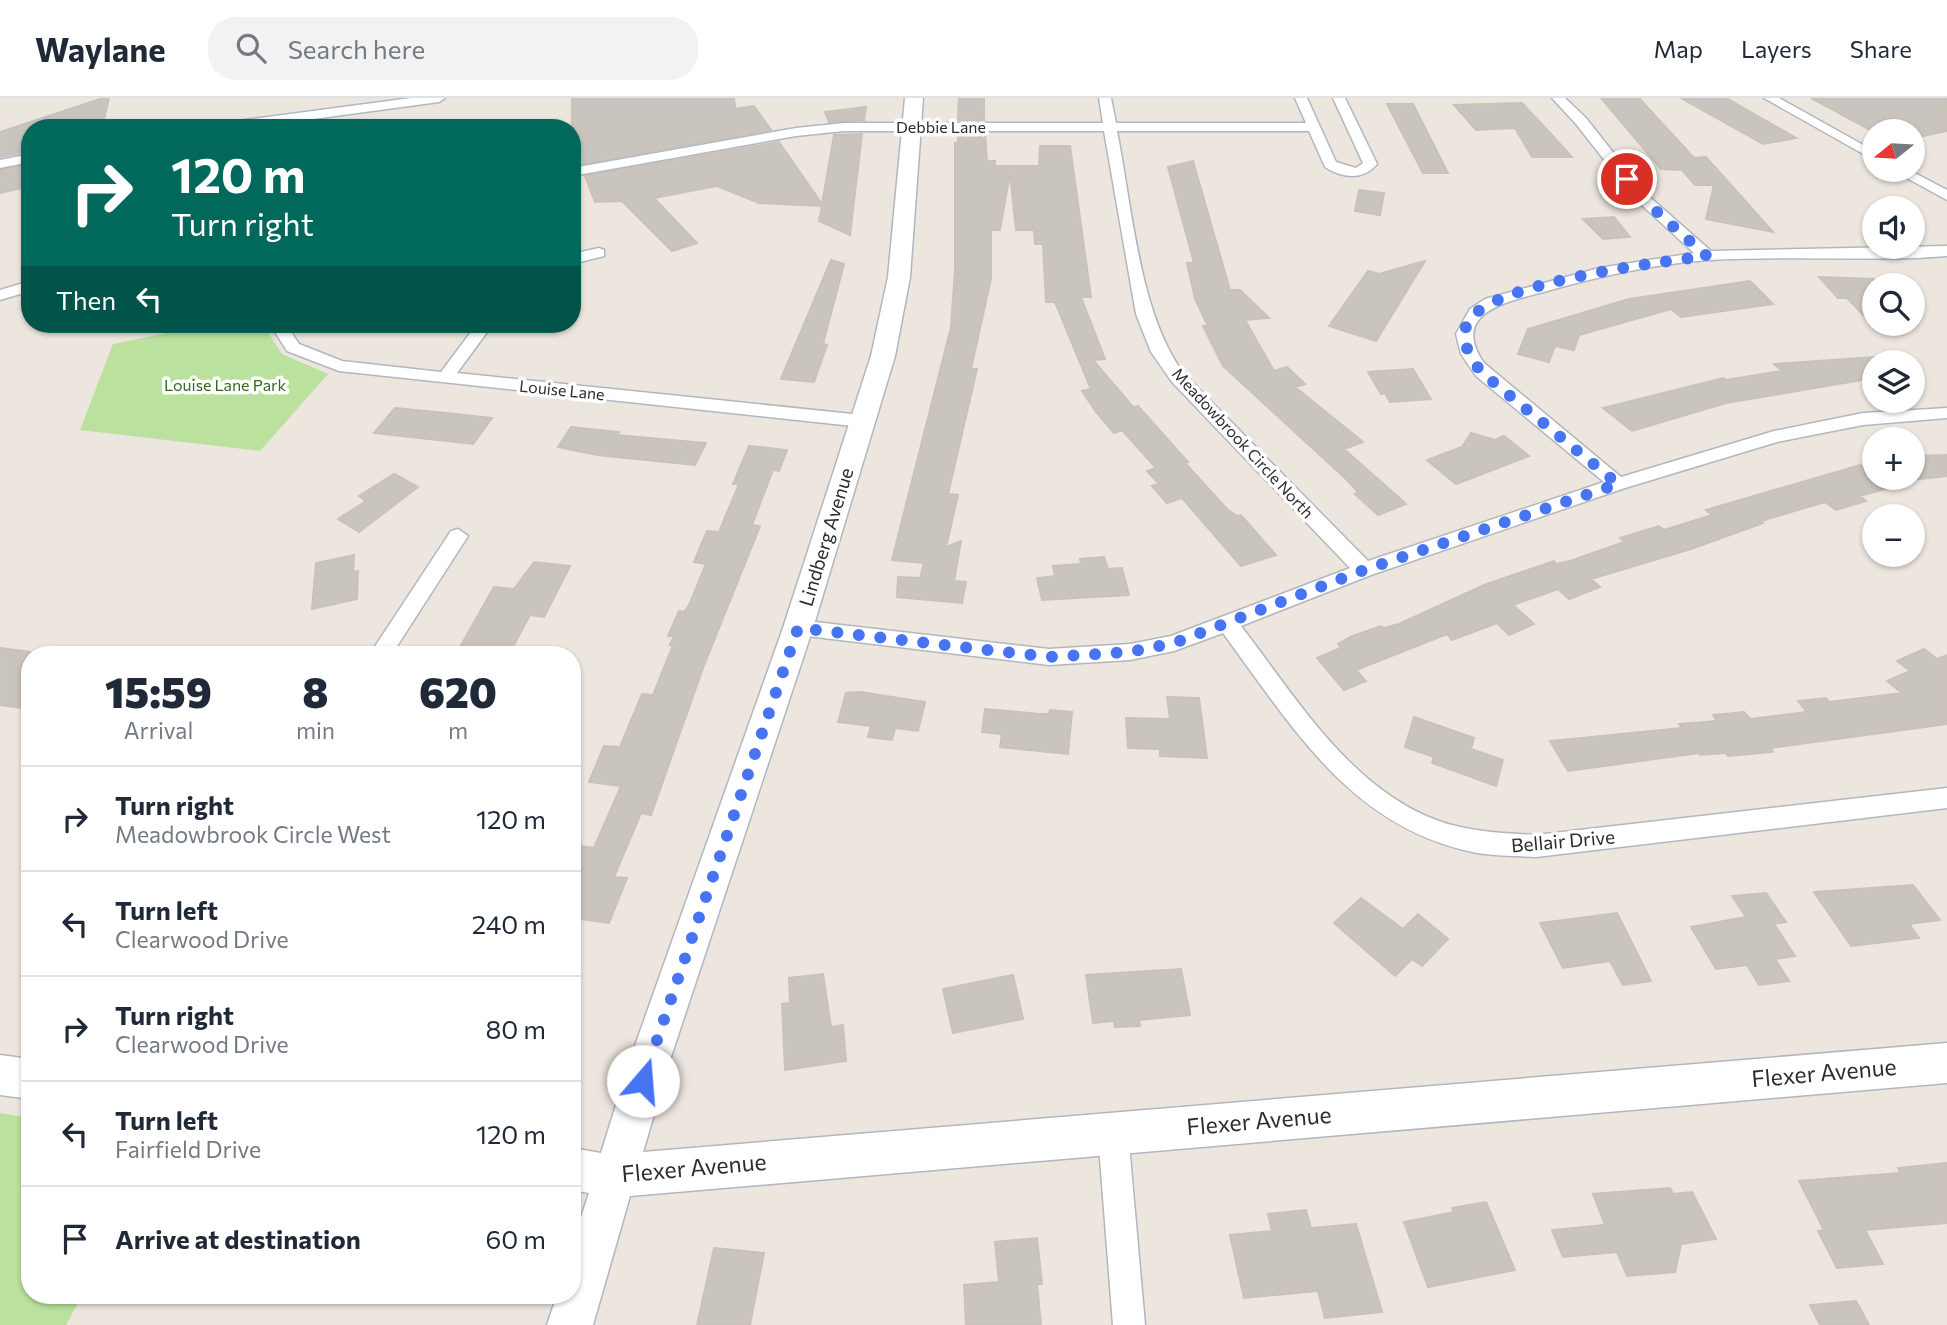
<!DOCTYPE html>
<meta charset="utf-8">
<style>
body{margin:0;font-family:Commissioner,sans-serif;background:#f2f2f3;color:#1f2937;height:100vh;display:flex;flex-direction:column;font-size:26px;white-space:nowrap}
*{box-sizing:border-box;margin:0}
p{font-size:23px;color:#747a83}
.icon{flex:none;width:38px;height:38px;fill:none;stroke:currentColor;stroke-width:2;stroke-linecap:round;stroke-linejoin:round}
.map{position:relative;flex:1;overflow:hidden}
.side{position:absolute;left:21px;top:548px;width:560px;height:658px;display:flex;flex-direction:column;background:#fff;border-radius:28px;box-shadow:0 2px 5px #0004}
.side>*{flex:none}
.top-card{position:absolute;left:21px;top:21px;width:560px;height:214px;border-radius:28px;box-shadow:0 2px 5px #0004;background:#00695c;color:#fff;overflow:hidden}
.needle{width:46px;rotate:252deg}
.controls{position:absolute;left:1862px;top:21px;display:grid;gap:14px}
.controls a{display:grid;place-items:center;width:63px;height:63px;border-radius:50%;background:#fff;box-shadow:0 2px 5px #0004;font-size:35px}
.pin{position:absolute;display:grid;place-items:center;width:60px;height:60px;color:#fff;margin:-30px;border:4px solid #fff;border-radius:50%;box-shadow:0 2px 7px #0007}
.me{position:absolute;width:77px;margin:-38px;rotate:18deg;stroke-linejoin:round;filter:drop-shadow(0 0 5px #0008)}
.turn{display:flex;align-items:center;gap:24px;height:147px;padding:0 35px;font-size:32px}
.turn .icon{width:91px;height:91px;stroke-width:2.5}
.turn b{display:block;font-size:49px;line-height:60px}
.then{display:flex;align-items:center;height:66px;padding:0 35px;background:#0003;gap:14px;font-size:26px}
.eta{display:flex;justify-content:space-evenly;align-items:center;height:119px;text-align:center}
.eta b{font-size:42px;font-weight:800;line-height:49px}
ul{padding:0;list-style:none}
li{display:flex;align-items:center;gap:21px;height:105px;padding:0 35px;border-top:2px solid #e0e1e3}
li div{flex:1}
li b{display:block;font-size:26px}
li em{font-style:normal}
header{display:flex;align-items:center;gap:42px;box-sizing:border-box;height:98px;padding:0 35px;background:#fff;border-bottom:2px solid #e0e1e3}
header strong{font-size:33px}
nav{display:flex;gap:38px;margin-inline-start:auto;font-size:24px}
.search{width:490px;height:63px;background:#f2f2f3;display:flex;align-items:center;gap:18px;box-sizing:border-box;padding:0 24px;border-radius:28px;color:#747a83;font-size:26px}
.map>svg:first-child{display:block}
</style>
<header>
<strong>Waylane</strong>
<div class="search"><svg class="icon" aria-label="search" viewBox="0 0 24 24"><circle cx="10" cy="10" r="6"/><path d="M15 15l6 6"/></svg>Search here</div>
<nav><a>Map</a><a>Layers</a><a>Share</a></nav>
</header>
<div class="map">
<svg width="1947" height="1227" viewBox="0 0 1947 1227">
<rect width="100%" height="100%" fill="#ede6df"/>
<path fill="#bae19e" d="M212,226H263L282,256L328,276L260,353L80,332L113,246Z
M0,1015L30,1020V1197H82L66,1227H0Z"/>
<path fill="#c9c4bd" stroke="#c9c2b9" stroke-width="2" d="M103,0H109L102,30H30V53L0,59V34Z
M572,0H734L735,11L754,8L771,32L581,66L576,54L572,55Z
M959,0H984V22H958Z
M1601,0H1639L1694,60L1706,59L1773,134L1706,121L1714,87H1695L1682,72L1661,71Z
M1681,0H1726L1796,40L1763,46Z
M1811,0H1947V33L1913,40V33L1874,34Z
M1522,5L1552,37L1572,59H1532L1515,30L1476,32L1454,7Z
M1387,6H1413L1448,75H1423Z
M866,9L864,22L829,24L825,14Z
M862,36L850,137L819,123L822,108L759,105L717,88L654,100L697,145L672,153L622,103L595,104L585,78L779,44L822,106L834,37Z
M958,36H985L987,63H995V68H1039L1040,48H1070L1091,199H1081L1105,261L1093,262L1133,309L1138,308L1188,364L1185,365L1227,411L1237,418L1241,417L1276,457L1241,468L1182,400L1167,405L1152,388L1159,386L1147,373L1156,370L1122,332L1114,335L1096,314L1082,293L1091,291L1055,204H1046L1043,146H1035L1034,132H1016L1010,75L1000,132H991V181L971,271H977L948,396L958,397L946,449L961,443L954,483L966,484L962,505L897,499L898,479L920,480L924,465L892,462L951,229L955,172V45H958Z
M1193,63L1230,192H1240L1269,220L1245,222L1274,273L1287,269L1305,286L1295,289L1363,344L1344,351L1406,406L1378,417L1355,396L1358,394L1346,381L1223,268L1203,228H1208L1195,201L1187,165H1194L1168,69Z
M30,67V88L0,95V72Z
M1359,92L1384,95L1380,117L1355,113Z
M1614,119L1630,139L1603,141L1583,121Z
M831,162L844,166L823,246L827,247L814,284L781,281Z
M1425,163L1376,243L1329,228L1368,173L1379,176Z
M1819,179L1874,181V228L1847,200H1838Z
M1750,183L1773,206L1681,219L1671,211L1579,237L1574,252L1555,248L1549,264L1518,256L1528,231L1629,201Z
M1874,259V280L1726,305L1632,333L1603,310L1723,280L1726,282L1782,273L1774,266Z
M1413,271L1431,301L1390,304L1385,295L1381,296L1368,274Z
M395,310L447,315L492,320L473,346L374,335Z
M571,329L619,334L617,337L706,345L695,367L597,357L558,349Z
M1471,335L1495,342L1504,338L1529,358L1456,386L1427,362L1462,349Z
M749,348L787,352L779,373L773,372L752,427L760,428L703,570L651,717L641,715L614,779L627,780L609,825L572,820V769L581,748L594,750L621,688L589,684L604,648L620,649L642,596L653,597L673,547H670L674,538H668L679,513L684,514L689,507L706,466L694,464L707,433L719,434L739,386H733Z
M1947,357V378L1913,382V358Z
M1860,367L1891,389L1860,398L1866,403L1836,412L1825,404L1761,423L1763,425L1691,451L1591,481L1600,489L1569,501L1558,491L1513,507L1534,526L1509,537L1497,525L1452,542L1447,536L1356,572L1366,583L1344,592L1317,560L1341,550L1338,546L1350,539L1381,528L1384,530L1399,526L1484,487L1554,463L1556,466L1570,463L1624,444L1620,440L1643,433L1659,428L1664,432L1712,417L1706,412Z
M394,376L418,389L359,434L338,421L366,403L359,398Z
M354,457L353,474L358,473L357,501L312,511L316,465Z
M1104,459L1108,471L1122,470L1129,497L1042,502L1037,480L1055,478L1053,468L1081,466L1080,461Z
M534,464L570,468L544,519L530,517L509,556H456L494,489L514,491Z
M0,550L30,554V611L0,607Z
M1924,551L1937,561L1947,557V626L1771,650L1773,654L1728,658L1726,655L1700,657L1699,655L1568,673L1550,643L1682,630L1679,626L1717,623L1713,617L1744,614L1750,621L1807,614L1798,603L1826,600L1829,604L1902,595L1887,583L1910,573L1897,563Z
M860,594L925,604L918,633L895,630L892,642L868,639L871,628L838,624L846,595Z
M1167,599L1199,600L1207,660L1160,658V651L1128,650L1126,620L1170,621Z
M985,611L1040,616H1049L1050,612L1072,614L1068,656L1000,649L1002,636L982,634Z
M1414,619L1474,640L1471,651L1503,662L1496,688L1432,665L1434,659L1405,649Z
M1913,787L1940,822L1909,826L1919,840L1851,848L1814,794Z
M1766,795L1786,824L1774,826L1795,858L1775,861L1789,883L1759,887L1747,867L1716,871L1691,829L1746,819L1732,798Z
M1361,800L1403,831L1418,816L1448,841L1422,868L1412,861L1395,878L1334,825Z
M1617,815L1651,883L1623,887L1610,863L1563,870L1540,825Z
M1181,871L1190,917L1139,922L1140,928L1115,929L1114,923L1093,925L1086,877Z
M823,876L831,929L843,927L846,963L785,972L782,906L790,905L789,880Z
M1013,877L1023,921L953,935L943,891Z
M1947,1065V1125L1865,1132L1883,1166L1837,1170L1818,1133L1824,1132L1799,1083L1900,1075L1898,1070Z
M1670,1090L1673,1096L1692,1094L1716,1141L1681,1146L1675,1174L1627,1178L1617,1154L1563,1159L1552,1132L1605,1127L1593,1096Z
M1486,1104L1515,1172L1428,1189L1404,1124L1454,1114L1452,1110Z
M1306,1112L1311,1130L1356,1126L1382,1214L1325,1220L1318,1193L1244,1200L1230,1137L1272,1133L1268,1116Z
M1037,1140L1042,1186H1037L1041,1227H966L964,1187L999,1184L995,1144Z
M714,1150L764,1155L750,1227H697Z
M1856,1203L1869,1227H1820L1810,1207Z"/>
<g fill="none" stroke-linecap="round" stroke-linejoin="round">
<g stroke="#b2b6bf" stroke-width="3">
<path id="street" d="M411,0H445L439,4L246,30H209L215,26Z
M1099,0H1111L1116,25H1306L1295,0H1307L1336,64L1356,70L1363,65L1333,0H1345L1377,66C1363,83 1342,80 1325,69L1309,33H1117C1132,108 1139,216 1184,276L1368,463L1604,384L1476,278L1461,256L1456,236L1470,211L1485,201L1599,170L1694,155L1635,101L1576,26L1552,0H1565L1586,20L1645,95L1711,153L1947,148V158L1917,160C1848,162 1779,158 1709,162C1654,166 1600,178 1547,193C1511,203 1448,213 1484,265L1621,379L1774,333L1863,315L1947,310V320L1863,327L1777,344L1625,390L1371,477L1241,528C1295,598 1349,689 1436,722C1468,734 1502,735 1536,737L1947,690V710L1536,759C1517,758 1496,758 1477,755C1352,731 1293,630 1223,535L1174,553L1130,562L1049,567L790,536L787,530L790,524L798,522L1049,551L1130,546L1171,538L1350,470L1172,284L1151,254L1136,216L1104,33H844L796,38L572,78V70L796,30L844,25H1103Z
M1764,0H1779L1874,53V62Z
M30,56V64L0,70V62Z
M1892,72H1909L1947,92V102Z
M599,150L604,152V158L572,166V156Z
M30,183V193L0,202V192Z
M270,226H286L299,246L342,263L441,274L477,226H493L457,275L862,317L871,323L862,329L339,273L287,253Z
M458,431L468,438L392,556H370L451,433Z
M1113,1020L1124,1024L1128,1035L1145,1227H1113L1098,1035L1102,1024Z"/>
</g>
<g stroke="#b2b6bf" stroke-width="3">
<path id="secondary" d="M905,0H923L910,179L895,258L813,530L671,959L643,1054L1947,945V985L630,1098L593,1227H547L557,1197H572V1147L589,1095L572,1092V1050L601,1055L631,959L783,530L871,258L888,179Z
M0,957L30,961V1001L0,997Z"/>
</g>
<use href="#street" fill="#fff" fill-rule="evenodd"/>
<use href="#secondary" fill="#fff" fill-rule="evenodd"/>
</g>
<g fill="none" stroke-linecap="round" stroke-linejoin="round">
<path stroke="#4674f3" stroke-width="12" stroke-dasharray="0 21.6" d="M643,983L798,530L1049,559L1130,554L1174,545L1364,472L1618,386L1482,275C1470,260 1457,239 1470,221C1498,184 1659,164 1707,158L1660,117L1627,81"/>
</g>
<g text-anchor="middle" stroke-width="7" stroke-linejoin="round" paint-order="stroke">
<g font-size="16" fill="#2c2c2c" stroke="#fff">
<text x="941" y="35">Debbie Lane</text>
<text transform="translate(562 292) rotate(6)" y="6">Louise Lane</text>
<text transform="translate(1243 345) rotate(47)" y="6">Meadowbrook Circle North</text>
</g>
<g font-size="16" fill="#33681d" stroke="#fff">
<text x="225" y="293">Louise Lane Park</text>
</g>
<g font-size="19" fill="#2c2c2c" stroke="#fff">
<text transform="translate(826 439) rotate(-73)" y="7">Lindberg Avenue</text>
<text transform="translate(1563 743) rotate(-5)" y="7">Bellair Drive</text>
</g>
<g font-size="23" fill="#2c2c2c" stroke="#fff">
<text transform="translate(1824 975) rotate(-5)" y="8">Flexer Avenue</text>
<text transform="translate(1259 1023) rotate(-5)" y="8">Flexer Avenue</text>
<text transform="translate(694 1070) rotate(-5)" y="8">Flexer Avenue</text>
</g>
</g>
</svg>
<div class="controls">
<a><svg class="needle" viewBox="-14 -14 28 28"><path d="M0-13l5 13h-10z" fill="#e53935"/><path d="M0 13l5-13h-10z" fill="#747a83"/></svg></a>
<a><svg class="icon" aria-label="sound" viewBox="0 0 24 24"><path d="M4 9h4l5-4v14l-5-4H4zM17 9q2 3 0 6"/></svg></a>
<a><svg class="icon" aria-label="search" viewBox="0 0 24 24"><circle cx="10" cy="10" r="6"/><path d="M15 15l6 6"/></svg></a>
<a><svg class="icon" aria-label="layers" viewBox="0 0 24 24"><path d="M12 4l9 5-9 5-9-5zM3 14l9 5 9-5"/></svg></a>
<a>+</a>
<a>−</a>
</div>
<div class="pin" style="left:1627px;top:81px;background:#d93025"><svg class="icon" aria-label="arrive" viewBox="0 0 24 24"><path d="M6 21V4h12l-3 4 3 4H6"/></svg></div>
<svg class="me" style="left:643px;top:983px" viewBox="-20 -20 40 40"><circle r="19" fill="#fff"/><path d="M0-13L10 11 0 6-10 11z" fill="#4674f3"/></svg>
<div class="top-card">
<div class="turn"><svg class="icon" aria-label="right" viewBox="0 0 24 24"><path d="M7 20v-9h11M14 6l5 5-5 5"/></svg><div><b>120 m</b>Turn right</div></div>
<div class="then">Then<svg class="icon" aria-label="left" viewBox="0 0 24 24"><path d="M17 20v-9H6M10 6l-5 5 5 5"/></svg></div>
</div>
<section class="side">
<div class="eta">
<div><b>15:59</b><p>Arrival</p></div>
<div><b>8</b><p>min</p></div>
<div><b>620</b><p>m</p></div>
</div>
<ul>
<li><svg class="icon" aria-label="right" viewBox="0 0 24 24"><path d="M7 20v-9h11M14 6l5 5-5 5"/></svg><div><b>Turn right</b><p>Meadowbrook Circle West</p></div><em>120 m</em></li>
<li><svg class="icon" aria-label="left" viewBox="0 0 24 24"><path d="M17 20v-9H6M10 6l-5 5 5 5"/></svg><div><b>Turn left</b><p>Clearwood Drive</p></div><em>240 m</em></li>
<li><svg class="icon" aria-label="right" viewBox="0 0 24 24"><path d="M7 20v-9h11M14 6l5 5-5 5"/></svg><div><b>Turn right</b><p>Clearwood Drive</p></div><em>80 m</em></li>
<li><svg class="icon" aria-label="left" viewBox="0 0 24 24"><path d="M17 20v-9H6M10 6l-5 5 5 5"/></svg><div><b>Turn left</b><p>Fairfield Drive</p></div><em>120 m</em></li>
<li><svg class="icon" aria-label="arrive" viewBox="0 0 24 24"><path d="M6 21V4h12l-3 4 3 4H6"/></svg><div><b>Arrive at destination</b></div><em>60 m</em></li>
</ul>
</section>
</div>
